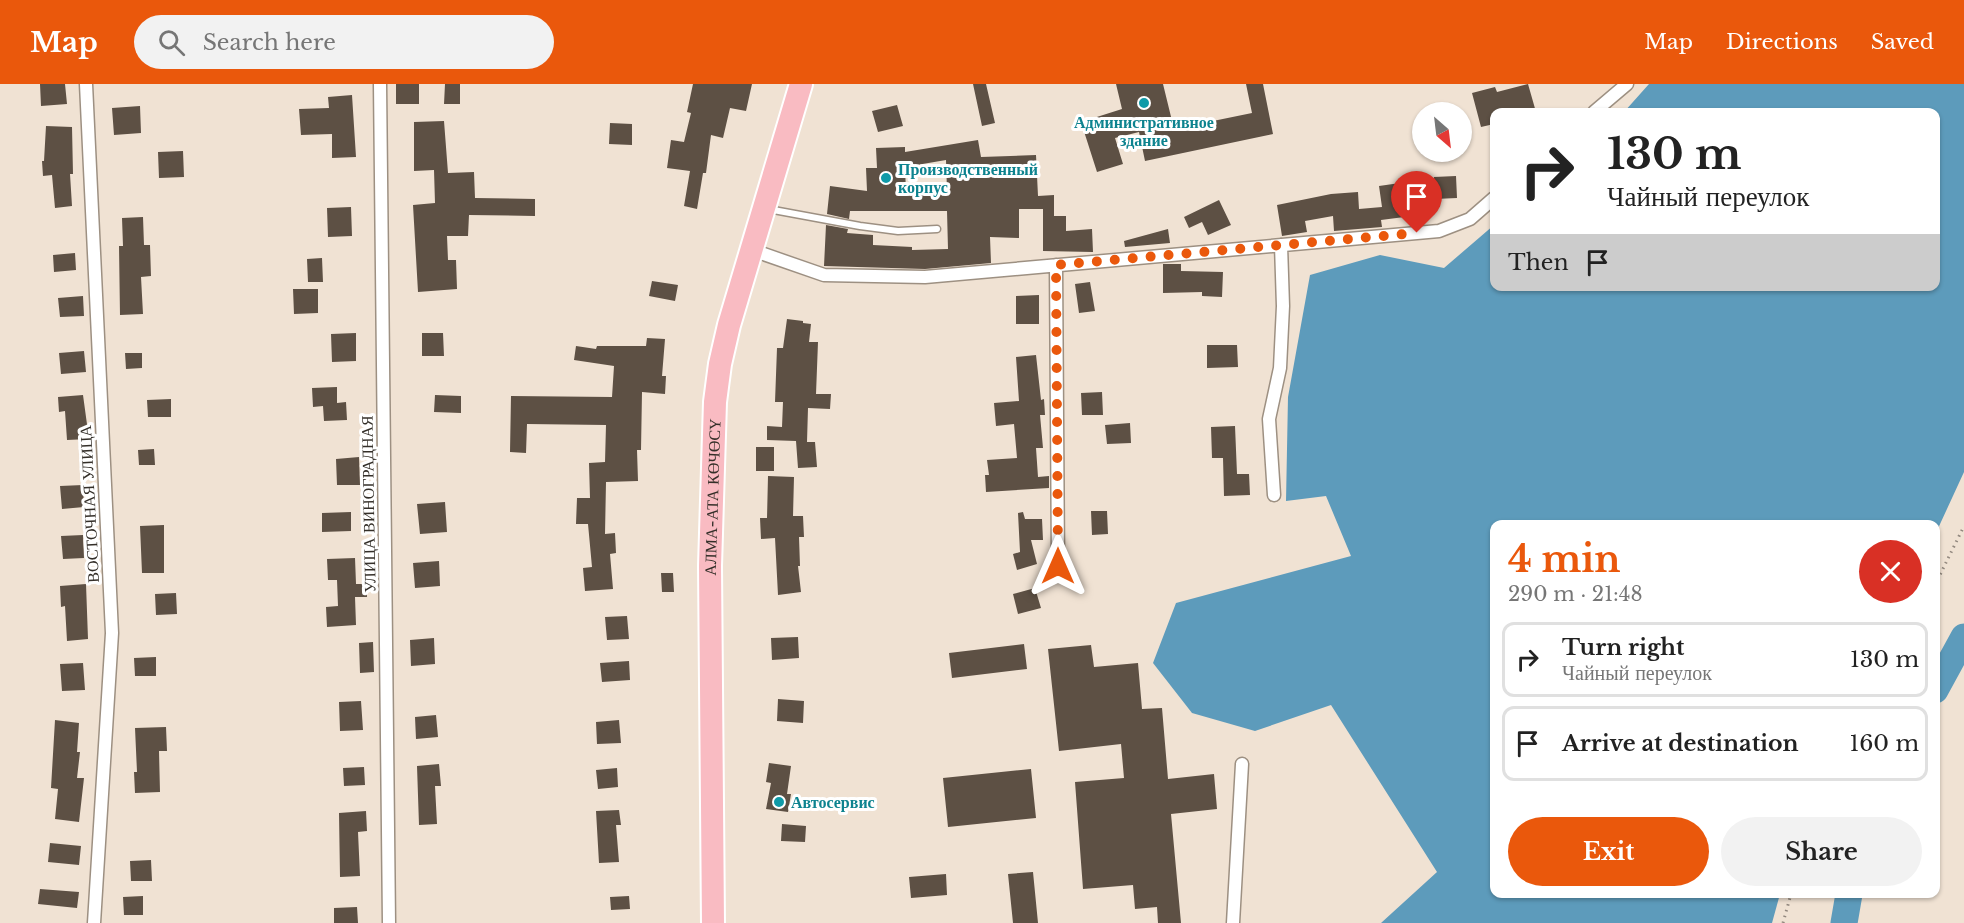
<!DOCTYPE html>
<meta charset="utf-8">
<style>
body{margin:0;font-family:"Libre Baskerville",serif;background:#f2f2f2;color:#222;height:100vh;display:flex;flex-direction:column;font-size:22px;white-space:nowrap}
*{box-sizing:border-box;margin:0}
p{font-size:20px;color:#767676}
.icon{flex:none;width:33px;height:33px;fill:none;stroke:currentColor;stroke-width:2;stroke-linecap:round;stroke-linejoin:round}
.map{position:relative;flex:1;overflow:hidden}
.panel{position:absolute;left:1490px;top:436px;width:450px;height:378px;display:flex;flex-direction:column;background:#fff;border-radius:12px;box-shadow:0 2px 4px #0004}
.panel>*{flex:none}
.guide{position:absolute;left:1490px;top:24px;width:450px;height:183px;border-radius:12px;box-shadow:0 2px 4px #0004;background:#fff;color:#222;overflow:hidden}
.needle{width:39px;rotate:152deg}
.tools{position:absolute;left:1412px;top:18px;display:grid;gap:12px}
.tools a{display:grid;place-items:center;width:60px;height:60px;border-radius:50%;background:#fff;box-shadow:0 2px 4px #0004;font-size:30px}
.pin{position:absolute;display:grid;place-items:center;width:51px;height:51px;color:#fff;margin:-62px -26px;border-radius:50% 50% 50% 0;rotate:-45deg;box-shadow:0 0 6px #0007}
.pin .icon{rotate:45deg}
.me{position:absolute;width:66px;margin:-33px;rotate:0deg;stroke-linejoin:round;filter:drop-shadow(0 0 4px #0008)}
.turn{display:flex;align-items:center;gap:21px;height:126px;padding:0 18px;font-size:27px}
.turn .icon{width:78px;height:78px;stroke-width:2.5}
.turn b{display:block;font-size:42px;line-height:51px}
.then{display:flex;align-items:center;height:57px;padding:0 18px;background:#0003;gap:12px;font-size:22px}
.round{display:grid;place-items:center;flex:none;width:63px;height:63px;border-radius:32px;background:#f2f2f2}
.head{display:flex;align-items:center;justify-content:space-between;height:102px;padding:0 18px}
h1{font-size:36px;font-weight:800;line-height:45px;color:#ea580c}
.primary-button{display:flex;gap:12px;margin-top:auto;padding:12px 18px}
.primary-button a{flex:1;height:69px;border-radius:36px;background:#ea580c;color:#fff;font-size:24px;font-weight:800;line-height:69px;text-align:center}
.primary-button a+a{background:#f2f2f2;color:#222}
ul{padding:0;list-style:none}
li{display:flex;align-items:center;gap:18px;height:75px;margin:0 12px 9px;padding:0 6px;border:3px solid #e0e0e0;border-radius:12px}
li div{flex:1}
li b{display:block;font-size:22px}
li em{font-style:normal}
header{display:flex;align-items:center;gap:36px;box-sizing:border-box;height:84px;padding:0 30px;background:#ea580c;color:#fff}
header strong{font-size:28px}
nav{display:flex;gap:33px;margin-inline-start:auto;font-size:21px}
.search{width:420px;height:54px;background:#f2f2f2;display:flex;align-items:center;gap:15px;box-sizing:border-box;padding:0 21px;border-radius:33px;color:#767676;font-size:22px}
.map>svg:first-child{display:block}
</style>
<header>
<strong>Map</strong>
<div class="search"><svg class="icon" aria-label="search" viewBox="0 0 24 24"><circle cx="10" cy="10" r="6"/><path d="M15 15l6 6"/></svg>Search here</div>
<nav><a>Map</a><a>Directions</a><a>Saved</a></nav>
</header>
<div class="map">
<svg width="1964" height="839" viewBox="0 0 1964 839">
<rect width="100%" height="100%" fill="#f0e2d3"/>
<path fill="#5d9bbb" d="M1649,0H1964V388L1935,451V441H1494V810H1780L1772,839H1381L1437,788L1331,621L1255,647L1192,629L1153,579L1176,519L1351,472L1326,412L1286,417L1288,313L1310,191L1380,171L1444,184L1494,141V202H1935V28H1624Z"/>
<g fill="none" stroke-linecap="round" stroke-linejoin="round">
<path stroke="#5d9bbb" stroke-width="27" d="M1935,606L1964,553
M1844,839L1849,810"/>
</g>
<path fill="#5d5044" fill-rule="evenodd" d="M40,0H65L67,20L41,22Z
M396,0H419V20H396Z
M445,0H460V20H444Z
M693,0H752L746,27L730,24L723,54L711,51L706,89H703L697,125L684,122L690,87L667,84L671,56L684,58L691,29L687,28Z
M973,0H986L995,39L982,42Z
M1116,0H1163L1174,45L1252,29L1246,0H1263L1273,50L1145,77L1139,48L1115,54L1123,80L1097,88L1081,38L1122,25Z
M1528,0L1536,28H1494V40L1481,43L1472,9L1495,3L1497,8Z
M352,11L356,73L332,74V50L301,51L299,25L329,24L328,13Z
M897,21L903,42L878,48L872,27Z
M140,22L141,49L114,51L112,24Z
M444,37L448,89L474,88L475,114L535,115V132L469,131L468,152H447L448,176H456L457,205L418,208L413,121L435,119L434,86L414,87V38Z
M610,39L632,40V61L609,60Z
M46,42L72,43L73,90H70L72,122L55,124L52,91L43,92L42,77H44Z
M978,56L981,73L1036,71L1038,112L1054,111V132H1066V147L1092,145L1093,168L1043,167V125H1019V154L990,153L991,179L925,185L824,182L826,141L848,145L847,149L873,151V161L912,163V166L948,165L947,127H850L849,135L827,130L830,102L867,107L866,84H877L876,64L905,63V68ZM946,76L947,107L906,108L905,83Z
M183,67L184,93L159,94L158,68Z
M1456,92L1457,114L1435,115L1434,93Z
M1407,98L1412,132L1381,136L1382,143L1334,147L1333,132L1305,137L1307,148L1282,152L1277,121L1331,110L1358,108L1359,125L1382,123L1379,102Z
M1219,116L1231,141L1208,151L1202,138L1189,144L1184,133Z
M351,123L352,152L328,153L327,124Z
M143,133L144,161H150L151,192L141,193L143,230L120,231L119,162H123L122,134Z
M1168,145L1170,159L1125,163L1124,157Z
M75,169L76,186L54,188L53,171Z
M322,174L323,198H308L307,175Z
M1163,180H1181V187L1223,188L1222,213L1202,212V208L1163,209Z
M652,197L678,201L675,217L649,212Z
M1090,198L1095,227L1079,229L1075,200Z
M293,205H318V229L294,230Z
M1039,211V240H1016V212Z
M83,212L84,232L60,233L58,214Z
M787,235L803,237V239L811,240L809,258H818L816,310H831L830,325L808,324L807,358H815L817,383L798,384L796,357L767,356V342L782,343L783,318H775L777,264H783Z
M356,249V277L332,278L331,250Z
M422,249H443L444,272H422Z
M647,254L665,255L662,292H666L665,310L642,308L641,366H637L638,397L606,398L605,450L615,449L616,469L610,470L613,505L585,507L583,484L592,483L588,440H576L577,414H590L589,379L605,378L606,341L527,340L526,369L510,368L511,312L612,313L614,282L574,276L576,262L596,265L597,262H646Z
M1207,261H1237L1238,283L1207,284Z
M84,267L86,288L61,290L59,269Z
M125,269H142V284L126,285Z
M1036,271L1041,316L1044,315L1045,331H1040L1043,364H1036L1038,393L1049,392V404L986,408L985,391H989L987,376L1017,374L1014,340L996,342L994,319L1019,317L1016,273Z
M337,303V319L346,318L347,336L324,337L323,322L313,323L312,304Z
M1102,308L1103,331H1082L1081,309Z
M83,311L89,355L67,356L65,327L59,328L58,313Z
M435,311L461,312V329L434,328Z
M171,315V333H148L147,316Z
M1130,339L1131,359L1107,360L1105,341Z
M1235,342L1237,390H1249L1250,411L1224,412L1223,374H1212L1211,343Z
M756,363H774V387H756Z
M154,365L155,381H139L138,366Z
M359,373L360,401H337L336,375Z
M768,392L794,393L793,432H803L804,453H799L800,482H798L801,508L778,511L775,454L761,455L760,434H767Z
M83,401L84,423L62,425L60,402Z
M445,418L447,448L420,450L417,420Z
M1091,427H1107L1108,450L1092,451Z
M351,428V447L322,448V429Z
M1023,428L1025,435H1042L1043,456H1031L1037,480L1017,486L1013,470L1020,468L1018,429Z
M164,441V489H142L140,442Z
M83,451L84,474L63,475L61,452Z
M355,474L356,500H366L367,513H355L356,541L327,543L326,523L338,522L337,496H328L327,475Z
M439,477L440,502L415,504L413,479Z
M661,489H673L674,508H662Z
M86,500L88,555L67,557L65,522L61,523L60,502Z
M1035,504L1041,524L1018,530L1013,510Z
M176,509L177,530L156,531L155,510Z
M627,532L629,555L607,556L605,533Z
M798,553L799,574L772,576L771,554Z
M434,554L435,580L411,582L410,556Z
M373,558L374,588L360,589L359,559Z
M1024,560L1027,585L952,594L949,569Z
M1091,561L1094,583L1138,579L1142,625L1162,624L1168,695L1214,690L1217,725L1171,730L1181,839H1158L1157,823L1135,825L1133,801L1083,805L1075,698L1124,694L1121,660L1059,667L1048,565Z
M156,573V592H135L134,574Z
M629,577L630,596L602,598L600,579Z
M83,579L85,606L62,607L60,580Z
M778,615L804,617L803,639L777,637Z
M361,617L363,646L340,647L339,618Z
M436,631L438,653L416,655L415,633Z
M55,636L79,639L77,668H80L77,694H84L79,738L55,735L58,705L51,704Z
M619,636L621,659L597,660L596,638Z
M166,643L167,667H159L160,708L135,709L134,688H137L135,644Z
M769,679L791,682L787,710H791L788,728L766,725L771,699L766,698Z
M439,680L441,702H435L437,740L419,741L417,682Z
M364,683L365,701L344,702L343,684Z
M617,684L618,703L598,705L596,686Z
M1031,685L1036,734L948,743L943,694Z
M619,726L621,741H616L619,778L599,779L596,727Z
M366,727L367,747L358,748L360,792L340,793L339,729Z
M782,740L806,742L805,758L781,757Z
M50,759L81,762L79,781L48,778Z
M151,776L152,797H131L130,777Z
M1033,788L1038,839H1013L1008,790Z
M946,790L947,811L911,814L909,793Z
M40,805L79,808L77,824L38,820Z
M143,812V831H124L123,813Z
M629,812L630,825L611,826L610,813Z
M357,823L358,839H334V824Z"/>
<g fill="none" stroke-linecap="round" stroke-linejoin="round">
<g stroke="#9d9082" stroke-width="9">
<path id="lane" d="M768,125L860,142L898,147L937,145"/>
</g>
<g stroke="#9d9082" stroke-width="15">
<path id="street" d="M86,0L112,549L94,839
M380,0L389,839
M1594,28L1627,0
M752,166L824,191L925,193L1439,147L1470,135L1494,114
M1056,181L1058,481
M1274,411L1269,335L1280,284L1283,222L1281,161
M1233,839L1242,680"/>
</g>
<g stroke="#fff" stroke-width="26">
<g id="highway">
<path id="s1" d="M713,839L710,482L715,318L720,280L729,241L801,0"/>
</g>
</g>
<path stroke="#92887e" stroke-width="3" stroke-dasharray="1.5 4.5" stroke-linecap="butt" d="M1935,501L1964,442
M1783,839L1791,810"/>
<use href="#lane" stroke="#fff" stroke-width="6"/>
<use href="#street" stroke="#fff" stroke-width="12"/>
<use href="#highway" stroke="#f9bbc2" stroke-width="22"/>
</g>
<g fill="none" stroke-linecap="round" stroke-linejoin="round">
<path stroke="#ea580c" stroke-width="10" stroke-dasharray="0 18" d="M1058,482L1056,181L1417,149"/>
</g>
<g fill="#0f9aa8" stroke="#fff" stroke-width="2">
<circle cx="1144" cy="19" r="6"/>
<circle cx="886" cy="94" r="6"/>
<circle cx="779" cy="718" r="6"/>
</g>
<g text-anchor="middle" stroke-width="6" stroke-linejoin="round" paint-order="stroke">
<g font-size="16" font-weight="bold" fill="#0d838f" stroke="#fff" text-anchor="start">
<text x="1144" y="44" text-anchor="middle">Административное<tspan x="1144" dy="18">здание</tspan></text>
<text x="898" y="91">Производственный<tspan x="898" dy="18">корпус</tspan></text>
<text x="791" y="724">Автосервис</text>
</g>
<g font-size="16" fill="#342f29" stroke="#fff">
<text dy="6" stroke="none"><textPath href="#s1" startOffset="426">АЛМА-АТА КӨЧӨСҮ</textPath></text>
<text transform="translate(89 420) rotate(-93)" y="6">ВОСТОЧНАЯ УЛИЦА</text>
<text transform="translate(368 420) rotate(-91)" y="6">УЛИЦА ВИНОГРАДНАЯ</text>
</g>
</g>
</svg>
<div class="tools">
<a><svg class="needle" viewBox="-14 -14 28 28"><path d="M0-13l5 13h-10z" fill="#e53935"/><path d="M0 13l5-13h-10z" fill="#767676"/></svg></a>
</div>
<div class="pin" style="left:1417px;top:149px;background:#d93025"><svg class="icon" aria-label="arrive" viewBox="0 0 24 24"><path d="M6 21V4h12l-3 4 3 4H6"/></svg></div>
<svg class="me" style="left:1058px;top:482px" viewBox="-20 -20 40 40"><path d="M0-17L14 15 0 8-14 15z" fill="#ea580c" stroke="#fff" stroke-width="4"/></svg>
<div class="guide">
<div class="turn"><svg class="icon" aria-label="right" viewBox="0 0 24 24"><path d="M7 20v-9h11M14 6l5 5-5 5"/></svg><div><b>130 m</b>Чайный переулок</div></div>
<div class="then">Then<svg class="icon" aria-label="arrive" viewBox="0 0 24 24"><path d="M6 21V4h12l-3 4 3 4H6"/></svg></div>
</div>
<section class="panel">
<div class="head"><div><h1>4 min</h1><p>290 m · 21:48</p></div><a class="round" style="background:#d93025;color:#fff"><svg class="icon" aria-label="close" viewBox="0 0 24 24"><path d="M6 6l12 12M18 6L6 18"/></svg></a></div>
<ul>
<li><svg class="icon" aria-label="right" viewBox="0 0 24 24"><path d="M7 20v-9h11M14 6l5 5-5 5"/></svg><div><b>Turn right</b><p>Чайный переулок</p></div><em>130 m</em></li>
<li><svg class="icon" aria-label="arrive" viewBox="0 0 24 24"><path d="M6 21V4h12l-3 4 3 4H6"/></svg><div><b>Arrive at destination</b></div><em>160 m</em></li>
</ul>
<div class="primary-button"><a>Exit</a><a>Share</a></div>
</section>
</div>
